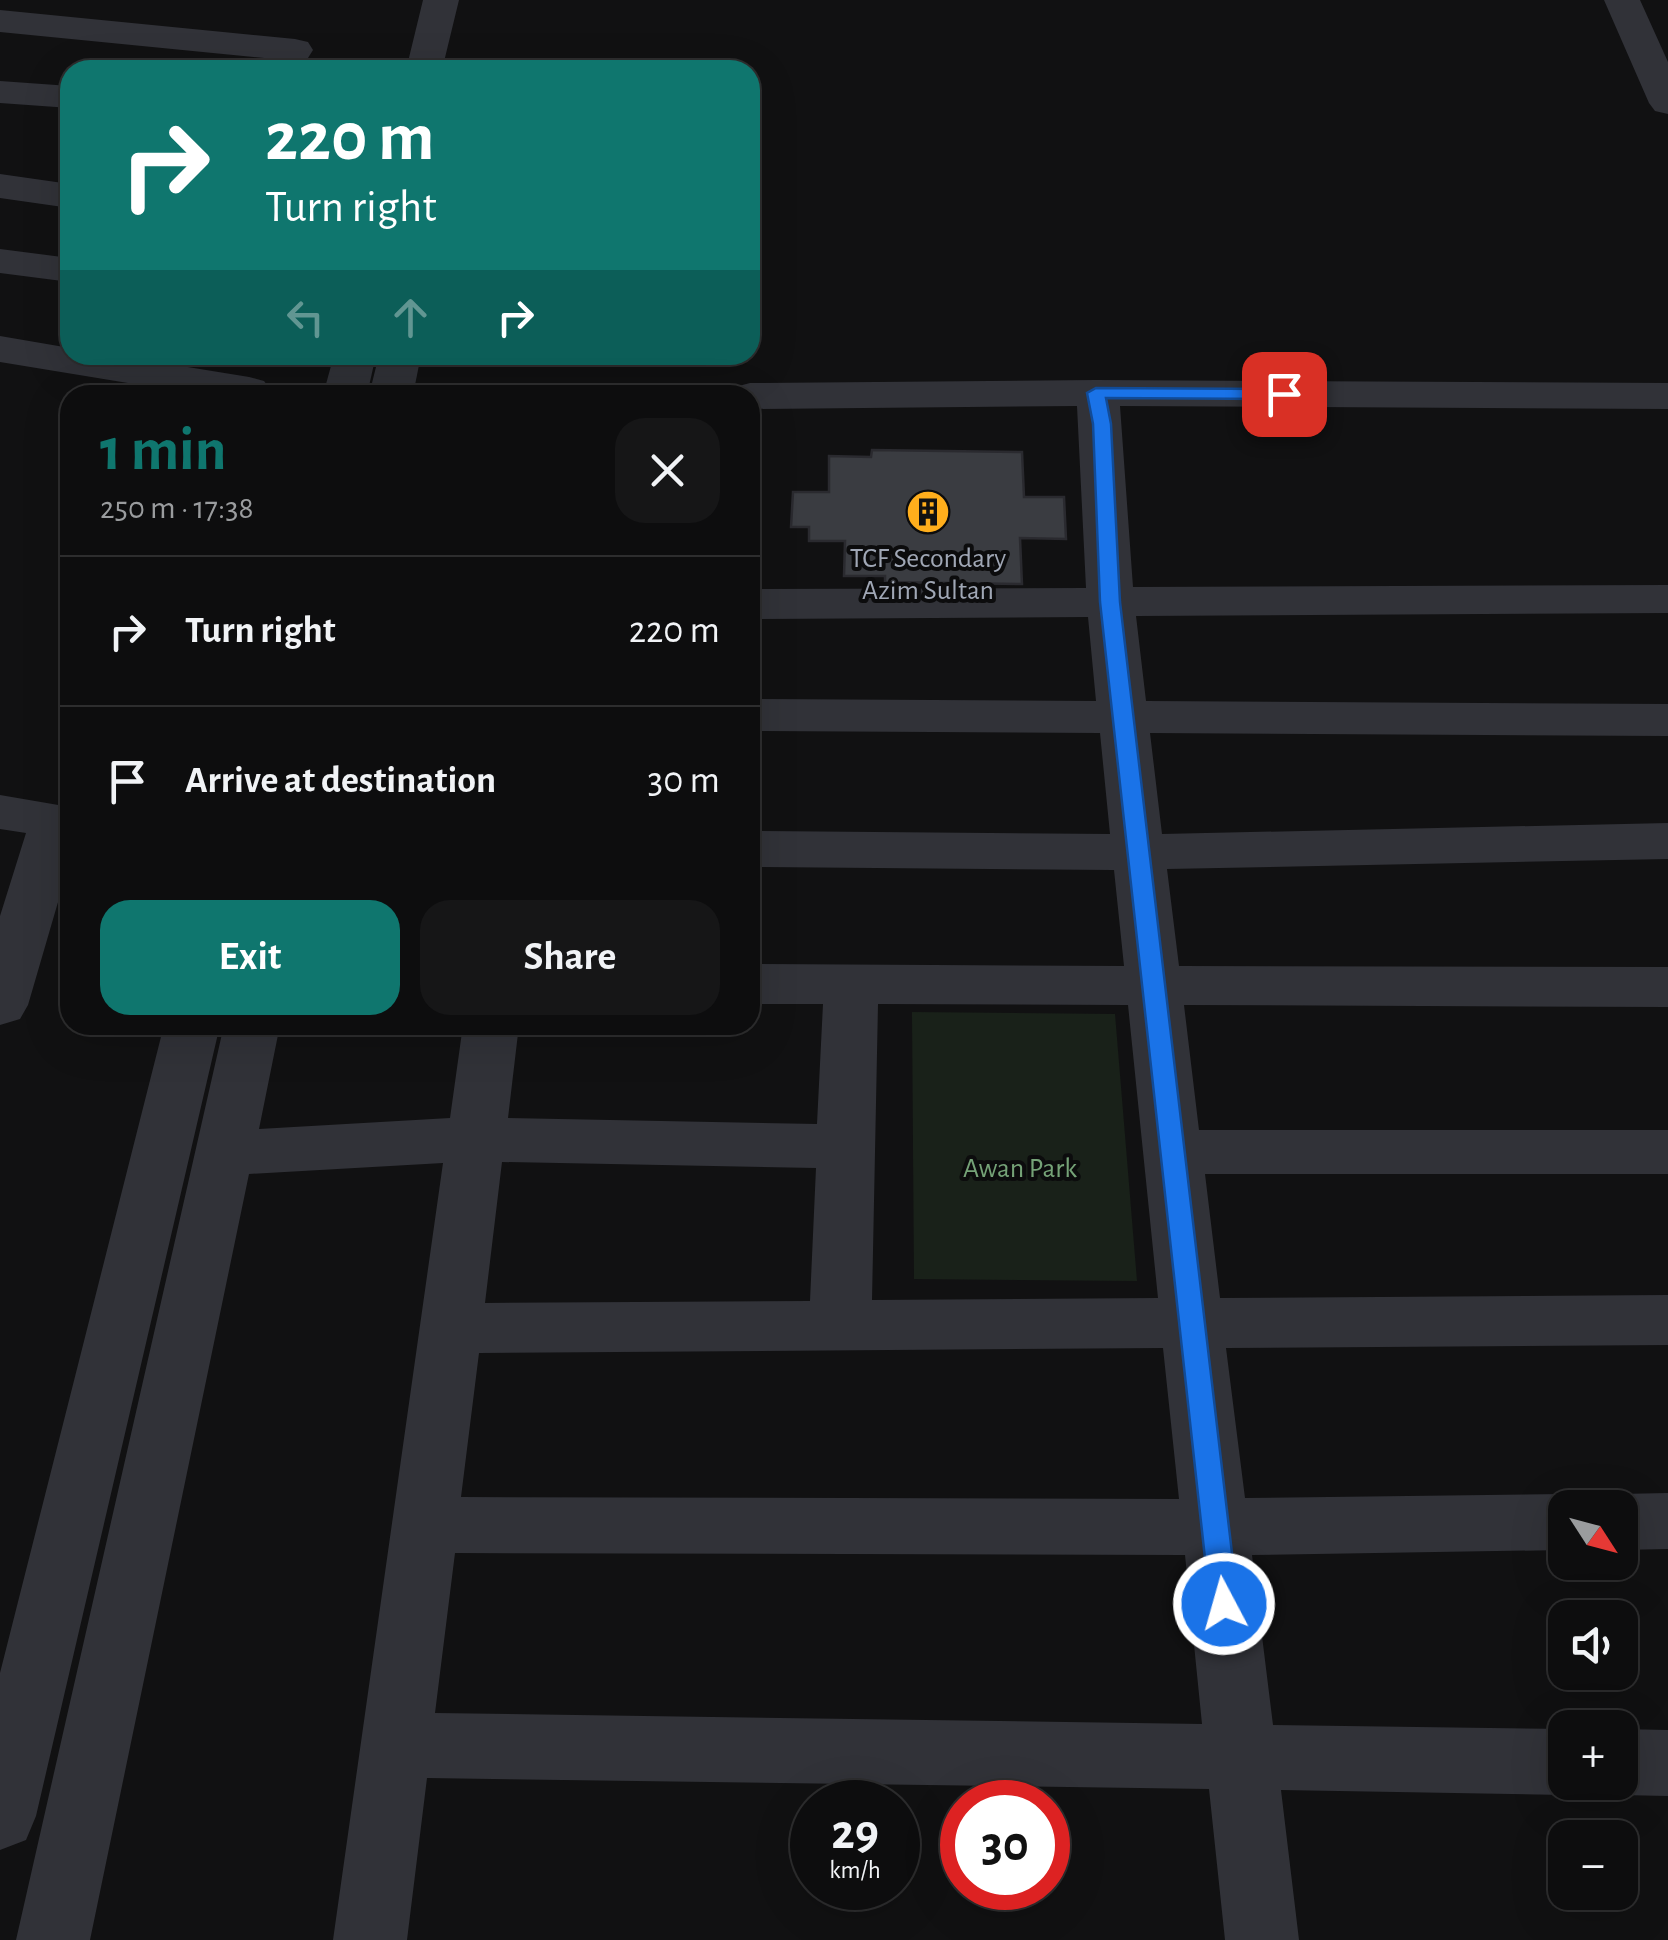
<!DOCTYPE html>
<meta charset="utf-8">
<style>
body{margin:0;font-family:"Alegreya Sans",sans-serif;background:#161617;color:#f1f3f6;height:100vh;display:flex;flex-direction:column;font-size:38px;white-space:nowrap}
*{box-sizing:border-box;margin:0}
p{font-size:32px;color:#9a9c9e}
.icon{flex:none;width:55px;height:55px;fill:none;stroke:currentColor;stroke-width:2;stroke-linecap:round;stroke-linejoin:round}
.map{position:relative;flex:1;overflow:hidden}
.side{position:absolute;left:60px;top:385px;width:700px;height:650px;display:flex;flex-direction:column;background:#0d0d0e;border-radius:30px;box-shadow:0 10px 40px #0002,0 0 0 2px #2d2d2e}
.side>*{flex:none}
.top-card{position:absolute;left:60px;top:60px;width:700px;height:305px;border-radius:30px;box-shadow:0 10px 40px #0002,0 0 0 2px #2d2d2e;background:#0f766e;color:#fff;overflow:hidden}
.needle{width:65px;rotate:126deg}
.buttons{position:absolute;left:1548px;top:1490px;display:grid;gap:20px}
.buttons a{display:grid;place-items:center;width:90px;height:90px;border-radius:20px;background:#0d0d0e;box-shadow:0 10px 40px #0002,0 0 0 2px #2d2d2e;font-size:50px}
.speed{position:absolute;left:790px;top:1780px;display:flex;gap:20px;font-size:50px;font-weight:700;text-align:center}
.speed>*{display:grid;place-content:center;width:130px;height:130px;border-radius:50%;background:#0d0d0e;box-shadow:0 10px 40px #0002,0 0 0 2px #2d2d2e;line-height:1}
.speed small{font-size:25px;font-weight:400}
.speed .limit{border:15px solid #d22;background:#fff;color:#111}
.pin{position:absolute;display:grid;place-items:center;width:85px;height:85px;color:#fff;margin:-42px;border-radius:20px;box-shadow:0 5px 15px #0006}
.me{position:absolute;width:110px;margin:-55px;rotate:354deg;stroke-linejoin:round;filter:drop-shadow(0 0 8px #0008)}
.turn{display:flex;align-items:center;gap:35px;height:210px;padding:0 40px;font-size:45px}
.turn .icon{width:130px;height:130px;stroke-width:2.5}
.turn b{display:block;font-size:70px;line-height:85px}
.lanes{display:flex;align-items:center;height:95px;padding:0 40px;background:#0003;justify-content:center;gap:50px;direction:ltr}
.lanes .off{opacity:.35}
.round{display:grid;place-items:center;flex:none;width:105px;height:105px;border-radius:30px;background:#161617}
.overview{display:flex;align-items:center;justify-content:space-between;height:170px;padding:0 40px}
h1{font-size:60px;font-weight:600;line-height:75px;color:#0f766e}
.cta{display:flex;gap:20px;margin-top:auto;padding:20px 40px}
.cta a{flex:1;height:115px;border-radius:30px;background:#0f766e;color:#fff;font-size:40px;font-weight:600;line-height:115px;text-align:center}
.cta a+a{background:#161617;color:#f1f3f6}
ul{padding:0;list-style:none}
li{display:flex;align-items:center;gap:30px;height:150px;padding:0 40px;border-top:2px solid #2d2d2e}
li div{flex:1}
li b{display:block;font-size:38px}
li em{font-style:normal}
.map>svg:first-child{display:block}
</style>
<div class="map">
<svg width="1668" height="1940" viewBox="0 0 1668 1940">
<rect width="100%" height="100%" fill="#111112"/>
<path fill="#192119" d="M912,1012L1115,1014L1137,1281L914,1279Z"/>
<path fill="#3a3c41" stroke="#2a2a2f" stroke-width="2.5" d="M872,450L1022,452L1024,497H1064L1066,539L1020,538L1022,584L885,582V576H844L845,541H809V527H791L793,492H829V456L871,457Z"/>
<g fill="none" stroke-linecap="round" stroke-linejoin="round">
<path fill="#313238" fill-rule="evenodd" d="M423,0H459L442,70H406Z
M1604,0H1640L1668,62V114L1655,111L1649,103Z
M0,10L295,39L308,42L313,50L308,58L295,61L0,32Z
M0,81L70,86V108L0,103Z
M0,174L70,184V208L0,198Z
M0,249L70,258V282L0,273Z
M0,336L70,348V355H114L249,377L264,381L271,390L267,395H201L0,362Z
M334,355H376L367,395H323Z
M379,355H421L413,395H369Z
M1096,380L1668,383V409L1120,406L1133,587L1668,585V613L1136,616L1146,701L1668,704V736L1150,733L1162,834L1668,823V859L1167,869L1179,966L1668,967V1007L1184,1005L1199,1130H1668V1174H1205L1220,1298L1668,1295V1345L1226,1348L1245,1498L1565,1494L1588,1502L1591,1508H1565V1550L1252,1555L1273,1725L1565,1729V1782L1590,1785L1565,1795L1281,1790L1299,1940H1225L1209,1789L427,1778L407,1940H333L443,1163L249,1174L90,1940H16L224,1025H280L259,1129L450,1118L463,1025H519L508,1118L817,1124L823,1004H750V964L1124,966L1114,870L750,867V831L1110,834L1100,733L750,731V699L1096,701L1088,617L750,619V589L1086,588L1077,406L750,409V395H729L735,387L750,383ZM878,1004L1128,1005L1158,1298L872,1300ZM502,1162L816,1168L810,1301L485,1303ZM1163,1348L1179,1499L461,1497L479,1353ZM455,1553L1185,1555L1202,1724L435,1713Z
M0,795L70,807V861L28,1005L20,1019L0,1025V916L26,833L0,829Z
M164,1025H220L36,1816L26,1840L0,1850V1673Z
M1668,1493V1549L1620,1550V1508H1594L1597,1502L1620,1494Z
M1620,1729L1668,1730V1796L1620,1795L1595,1785L1620,1782Z"/>
</g>
<path fill="#1a73e8" stroke="#114b97" stroke-width="2.5" d="M1096,388L1284,389L1293,394L1284,399L1106,398L1111,424L1120,602L1238,1604L1234,1613L1224,1617L1214,1613L1210,1604L1100,602L1093,424L1087,393Z"/>
<defs>
<g id="building-disc" transform="scale(2.25)"><circle r="9.5" fill="#ffae1c" stroke="#0c0c0d"/><path d="M-4-6H4V6H1V3H-1V6H-4ZM-2.5-4.3h1.7v1.8h-1.7ZM.8-4.3h1.7v1.8H.8ZM-2.5-1h1.7V.8h-1.7ZM.8-1h1.7V.8H.8Z" fill="#111"/></g>
</defs>
<g fill-rule="evenodd">
<use href="#building-disc" x="928" y="512"/>
</g>
<g text-anchor="middle" stroke-width="8" stroke-linejoin="round" paint-order="stroke">
<g font-size="28" fill="#a0a7b5" stroke="#0c0c0d">
<text x="928" y="567">TCF Secondary<tspan x="928" dy="32">Azim Sultan</tspan></text>
</g>
<g font-size="28" fill="#75a277" stroke="#0c0c0d">
<text x="1020" y="1177">Awan Park</text>
</g>
</g>
</svg>
<div class="buttons">
<a><svg class="needle" viewBox="-14 -14 28 28"><path d="M0-13l5 13h-10z" fill="#e53935"/><path d="M0 13l5-13h-10z" fill="#9a9c9e"/></svg></a>
<a><svg class="icon" aria-label="sound" viewBox="0 0 24 24"><path d="M4 9h4l5-4v14l-5-4H4zM17 9q2 3 0 6"/></svg></a>
<a>+</a>
<a>−</a>
</div>
<div class="speed"><div>29<small>km/h</small></div><div class="limit">30</div></div>
<div class="pin" style="left:1284px;top:394px;background:#d93025"><svg class="icon" aria-label="arrive" viewBox="0 0 24 24"><path d="M6 21V4h12l-3 4 3 4H6"/></svg></div>
<svg class="me" style="left:1224px;top:1604px" viewBox="-20 -20 40 40"><circle r="17" fill="#1a73e8" stroke="#fff" stroke-width="3"/><path d="M0-11L8 9 0 5-8 9z" fill="#fff"/></svg>
<div class="top-card">
<div class="turn"><svg class="icon" aria-label="right" viewBox="0 0 24 24"><path d="M7 20v-9h11M14 6l5 5-5 5"/></svg><div><b>220 m</b>Turn right</div></div>
<div class="lanes"><svg class="icon off" aria-label="left" viewBox="0 0 24 24"><path d="M17 20v-9H6M10 6l-5 5 5 5"/></svg><svg class="icon off" aria-label="ahead" viewBox="0 0 24 24"><path d="M12 20V5M6 11l6-6 6 6"/></svg><svg class="icon" aria-label="right" viewBox="0 0 24 24"><path d="M7 20v-9h11M14 6l5 5-5 5"/></svg></div>
</div>
<section class="side">
<div class="overview"><div><h1>1 min</h1><p>250 m · 17:38</p></div><a class="round"><svg class="icon" aria-label="close" viewBox="0 0 24 24"><path d="M6 6l12 12M18 6L6 18"/></svg></a></div>
<ul>
<li><svg class="icon" aria-label="right" viewBox="0 0 24 24"><path d="M7 20v-9h11M14 6l5 5-5 5"/></svg><div><b>Turn right</b></div><em>220 m</em></li>
<li><svg class="icon" aria-label="arrive" viewBox="0 0 24 24"><path d="M6 21V4h12l-3 4 3 4H6"/></svg><div><b>Arrive at destination</b></div><em>30 m</em></li>
</ul>
<div class="cta"><a>Exit</a><a>Share</a></div>
</section>
</div>
